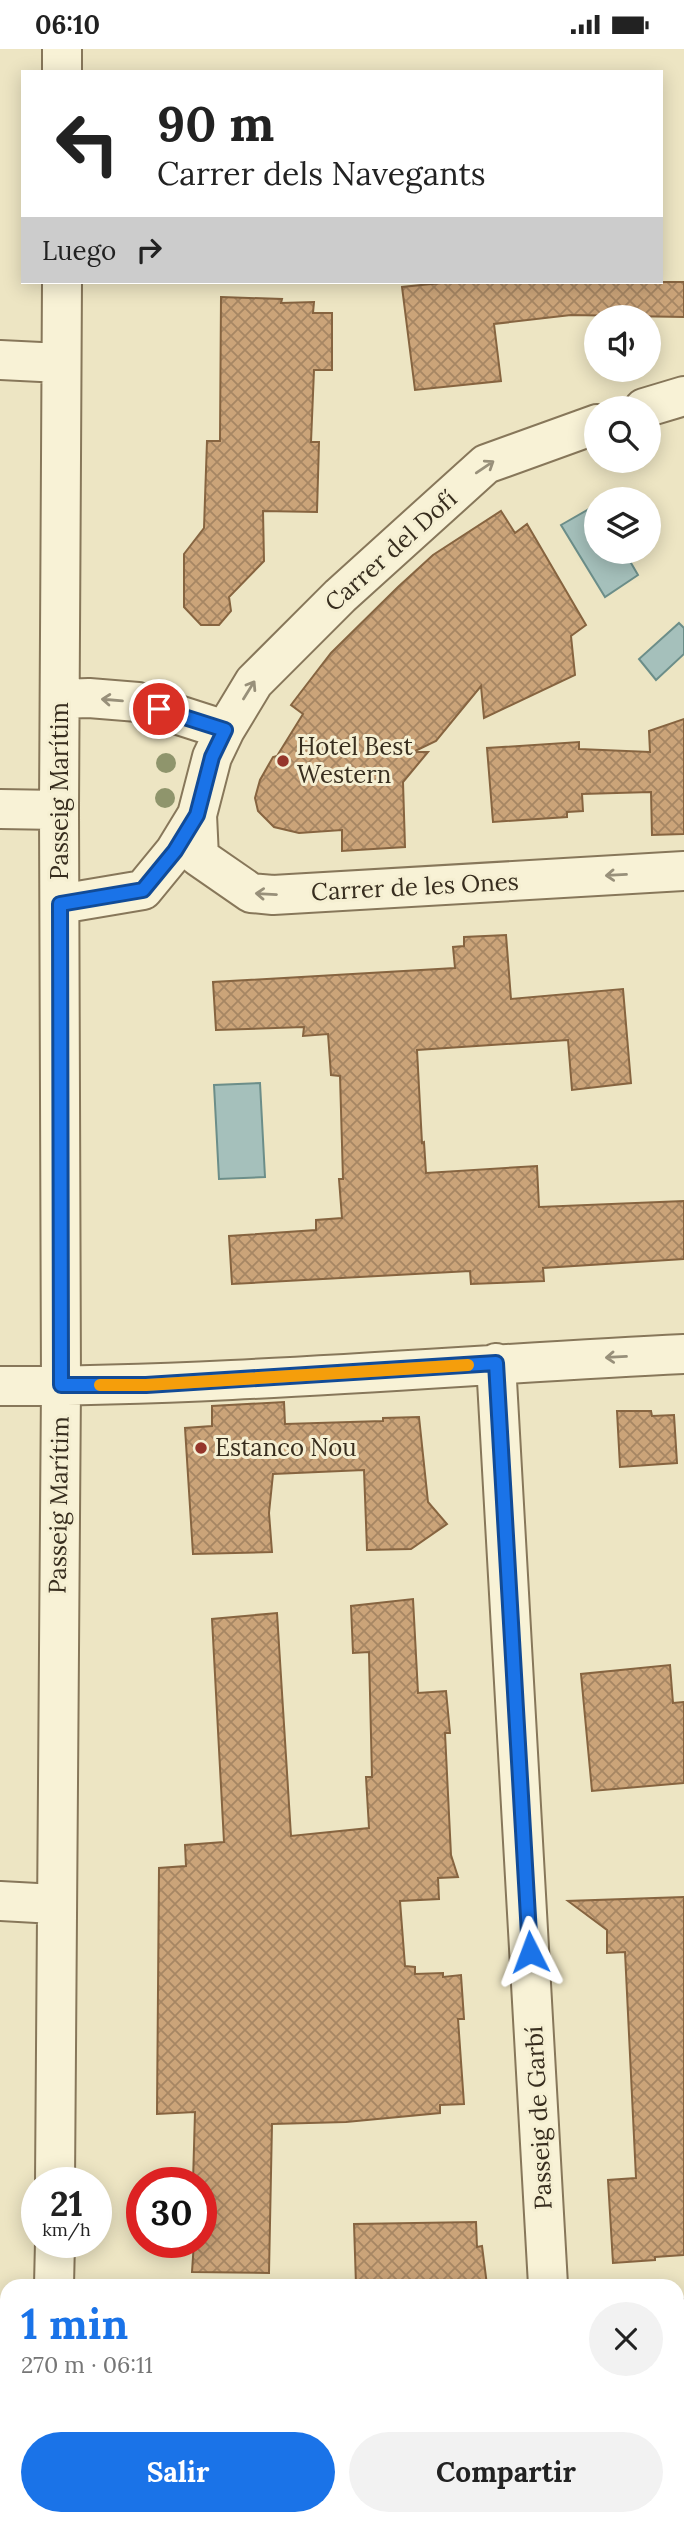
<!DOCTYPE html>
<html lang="es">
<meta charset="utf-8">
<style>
body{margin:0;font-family:Lora,serif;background:#f2f2f2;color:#222;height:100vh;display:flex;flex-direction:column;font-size:26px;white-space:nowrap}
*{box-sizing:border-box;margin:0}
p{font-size:23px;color:#767676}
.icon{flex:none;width:38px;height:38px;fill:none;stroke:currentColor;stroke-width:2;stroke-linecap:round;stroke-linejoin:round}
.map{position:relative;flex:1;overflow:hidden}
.drawer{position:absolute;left:0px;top:2230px;width:684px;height:247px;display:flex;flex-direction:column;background:#fff;border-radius:21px 21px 0 0;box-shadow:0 4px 18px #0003}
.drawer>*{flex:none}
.guide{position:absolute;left:21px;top:21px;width:642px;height:214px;border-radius:0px;box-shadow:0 4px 18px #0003;background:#fff;color:#222;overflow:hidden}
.tools{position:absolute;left:584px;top:256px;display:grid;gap:14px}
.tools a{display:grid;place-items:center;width:77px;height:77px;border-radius:50%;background:#fff;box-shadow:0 4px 18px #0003;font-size:35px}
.speed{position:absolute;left:21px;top:2118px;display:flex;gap:14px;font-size:35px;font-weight:700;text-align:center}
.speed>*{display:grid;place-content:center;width:91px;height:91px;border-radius:50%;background:#fff;box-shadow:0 4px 18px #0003;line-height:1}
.speed small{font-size:18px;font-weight:400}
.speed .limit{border:10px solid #d22;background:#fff;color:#111}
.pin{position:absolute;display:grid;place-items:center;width:60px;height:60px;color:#fff;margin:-30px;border:4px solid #fff;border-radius:50%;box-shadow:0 2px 7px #0007}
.me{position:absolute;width:77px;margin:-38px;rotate:357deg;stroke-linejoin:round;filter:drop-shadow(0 0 5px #0008)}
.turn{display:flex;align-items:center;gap:24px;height:147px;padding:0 21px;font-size:32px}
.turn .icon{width:91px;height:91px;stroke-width:2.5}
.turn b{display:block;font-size:49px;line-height:60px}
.then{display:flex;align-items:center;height:66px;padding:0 21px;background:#0003;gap:14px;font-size:26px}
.round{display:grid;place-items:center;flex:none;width:74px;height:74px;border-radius:37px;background:#f2f2f2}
.headline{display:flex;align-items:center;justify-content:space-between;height:119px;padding:0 21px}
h1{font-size:42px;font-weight:800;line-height:52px;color:#1a73e8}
.cta{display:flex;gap:14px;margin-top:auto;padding:14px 21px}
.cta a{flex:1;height:80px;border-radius:42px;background:#1a73e8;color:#fff;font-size:28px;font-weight:800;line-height:80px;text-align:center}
.cta a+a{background:#f2f2f2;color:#222}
.status{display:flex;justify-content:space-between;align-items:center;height:49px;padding:0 35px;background:#fff;direction:ltr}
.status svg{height:19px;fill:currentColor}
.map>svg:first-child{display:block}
</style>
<div class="status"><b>06:10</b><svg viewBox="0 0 49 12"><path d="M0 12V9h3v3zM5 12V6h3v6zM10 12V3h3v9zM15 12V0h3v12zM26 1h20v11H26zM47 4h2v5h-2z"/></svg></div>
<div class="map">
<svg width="684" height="2476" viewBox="0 0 684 2476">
<defs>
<pattern id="building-cross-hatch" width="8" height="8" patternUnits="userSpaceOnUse" patternTransform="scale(1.75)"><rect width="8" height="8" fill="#cba479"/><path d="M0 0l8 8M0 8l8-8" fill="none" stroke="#a68663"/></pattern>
</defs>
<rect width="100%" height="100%" fill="#ede5c3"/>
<path fill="#a5c0bb" stroke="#6c8e89" stroke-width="2" d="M596,456L597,502H624L638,526L605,548L561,476Z
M679,574L684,579V605L656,631L639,610Z
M260,1034L265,1128L219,1130L214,1036Z"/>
<path fill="url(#building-cross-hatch)" stroke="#866440" stroke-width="2" d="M451,233H684V268L571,266L494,275L501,332L415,341L402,238Z
M221,248L282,250L281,254L314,253L313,264H332V321H314L311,393H319L317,463L263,462L264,512L229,548L231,562L219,576H201L184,558V505L204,479L207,392H220Z
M501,462L515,484L527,475L586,576L571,587L575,626L484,669L481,637L436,692L413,703H428L403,733L405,798L342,802V781L299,784L274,778L258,762L255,749L260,731L273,708L277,707L303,665L291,656L331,604L398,538L433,506Z
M684,670V785L652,786L651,743L582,745L583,762L567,763V768L493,773L487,699L579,693V700L650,703L649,682Z
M506,886L511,950L623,940L631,1034L572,1041L568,991L417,1001L422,1094L424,1093L426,1124L537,1117L539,1158L684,1152V1210L543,1219L544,1232L471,1235L470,1222L232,1235L229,1187L316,1181V1171L342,1169L339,1130H343L340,1027L331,1026L328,985L303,987L304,978L216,981L213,933L455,919L453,898L464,897V888Z
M284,1353L285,1375L383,1372V1369L419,1368L428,1453L447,1475L411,1500L367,1501L364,1421L273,1425L269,1464L272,1503L193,1505L185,1379L212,1377V1357Z
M617,1362H651L652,1367L674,1366L677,1414L620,1418Z
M413,1550L418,1644L446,1642L450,1684H445L451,1806L458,1828L438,1829L439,1850L400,1852L405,1917L415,1918V1925L443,1924V1928L461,1926L464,1970H458L464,2055L440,2056V2064L346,2073L272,2075L269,2224L192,2223L194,2193H201V2133H193L195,2063L157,2065L159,1819L186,1817L185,1796L224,1793L212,1570L277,1564L291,1787L369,1779L366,1728H372L369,1603L353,1604L351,1557Z
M670,1616L673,1654L684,1653V1734L592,1742L581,1625Z
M684,1848V2206L655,2208V2211L613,2214L608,2131L636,2129L625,1903L607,1904V1881L568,1852Z
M476,2173L477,2198L482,2197L487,2236H356L354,2175Z"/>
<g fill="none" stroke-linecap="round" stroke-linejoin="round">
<g stroke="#87775a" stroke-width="42">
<path id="street" d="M62,23V0
M0,311L61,314
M644,359L684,347
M60,650L89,649L138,653L225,681
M0,760L59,761
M197,766L199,808L251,844L273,846L684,822
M60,855L143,841L175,802L197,766L212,708L225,681L254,633L340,547L486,415L597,375
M496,1314L548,2236
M0,1337C228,1337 456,1316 684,1305
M0,1852L55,1855
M55,2133L61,1336L59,761L62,233
M54,2236L55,2193
M677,2271L684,2270
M0,2385L7,2386
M562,2469L563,2476
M52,2476V2469"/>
</g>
<use href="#street" stroke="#f8f2d6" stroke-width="38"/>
</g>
<g fill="#8f956c">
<circle cx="166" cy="714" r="10"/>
<circle cx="165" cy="749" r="10"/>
</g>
<defs><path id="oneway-shaft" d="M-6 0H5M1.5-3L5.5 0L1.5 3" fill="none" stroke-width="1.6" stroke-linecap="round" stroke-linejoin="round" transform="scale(1.75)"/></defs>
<g stroke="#98907a">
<use href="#oneway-shaft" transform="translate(485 418) rotate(-34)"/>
<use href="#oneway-shaft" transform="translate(249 641) rotate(-58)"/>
<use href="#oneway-shaft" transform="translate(112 651) rotate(-175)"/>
<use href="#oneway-shaft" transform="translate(616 826) rotate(177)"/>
<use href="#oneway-shaft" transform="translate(266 845) rotate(-177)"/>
<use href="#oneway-shaft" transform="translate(616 1308) rotate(177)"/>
</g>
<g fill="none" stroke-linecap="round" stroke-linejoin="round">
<g stroke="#114b97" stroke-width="18">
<path id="route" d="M159,660L225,681L212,708L197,766L175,802L143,841L60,855L61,1336H146L496,1314L530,1903"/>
</g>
<use href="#route" stroke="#1a73e8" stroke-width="12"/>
<path stroke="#f59e0b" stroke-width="12" d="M100,1336H146L468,1316"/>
</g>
<g fill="#95362b" stroke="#f5efd2" stroke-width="2.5">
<circle cx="283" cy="712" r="7"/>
<circle cx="201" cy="1399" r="7"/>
</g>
<g text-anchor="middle" stroke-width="6" stroke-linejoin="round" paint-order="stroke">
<g font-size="24" fill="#372d1e" stroke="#f5efd2">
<text transform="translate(391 502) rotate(-42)" y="8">Carrer del Dofí</text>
<text transform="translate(60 742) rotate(-90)" y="8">Passeig Marítim</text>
<text transform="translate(415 838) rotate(-3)" y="8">Carrer de les Ones</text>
<text transform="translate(59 1456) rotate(-89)" y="8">Passeig Marítim</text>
<text transform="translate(539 2069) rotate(-93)" y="8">Passeig de Garbí</text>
</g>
<g font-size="24" fill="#372d1e" stroke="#f5efd2" text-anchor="start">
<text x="297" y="706">Hotel Best<tspan x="297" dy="28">Western</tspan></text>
<text x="215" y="1407">Estanco Nou</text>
</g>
</g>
</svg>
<div class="tools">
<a><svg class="icon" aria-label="sound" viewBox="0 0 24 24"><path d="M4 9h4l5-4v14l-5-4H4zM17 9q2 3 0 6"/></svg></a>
<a><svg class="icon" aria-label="search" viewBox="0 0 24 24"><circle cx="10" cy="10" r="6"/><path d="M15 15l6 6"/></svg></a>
<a><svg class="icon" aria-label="layers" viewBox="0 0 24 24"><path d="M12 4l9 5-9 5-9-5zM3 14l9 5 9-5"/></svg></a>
</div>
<div class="speed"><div>21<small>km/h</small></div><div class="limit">30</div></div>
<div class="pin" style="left:159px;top:660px;background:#d93025"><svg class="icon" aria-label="arrive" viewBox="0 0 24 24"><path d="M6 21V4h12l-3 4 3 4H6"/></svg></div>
<svg class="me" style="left:530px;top:1903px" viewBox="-20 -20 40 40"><path d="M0-17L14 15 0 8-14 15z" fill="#1a73e8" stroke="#fff" stroke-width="4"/></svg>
<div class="guide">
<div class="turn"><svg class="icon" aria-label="left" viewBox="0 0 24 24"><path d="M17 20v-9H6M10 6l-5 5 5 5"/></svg><div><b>90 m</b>Carrer dels Navegants</div></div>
<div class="then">Luego<svg class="icon" aria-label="right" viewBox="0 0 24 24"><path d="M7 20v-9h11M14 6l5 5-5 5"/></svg></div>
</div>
<section class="drawer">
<div class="headline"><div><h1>1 min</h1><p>270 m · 06:11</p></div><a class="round"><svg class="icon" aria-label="close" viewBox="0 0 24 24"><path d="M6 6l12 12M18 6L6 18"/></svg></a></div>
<div class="cta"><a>Salir</a><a>Compartir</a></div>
</section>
</div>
